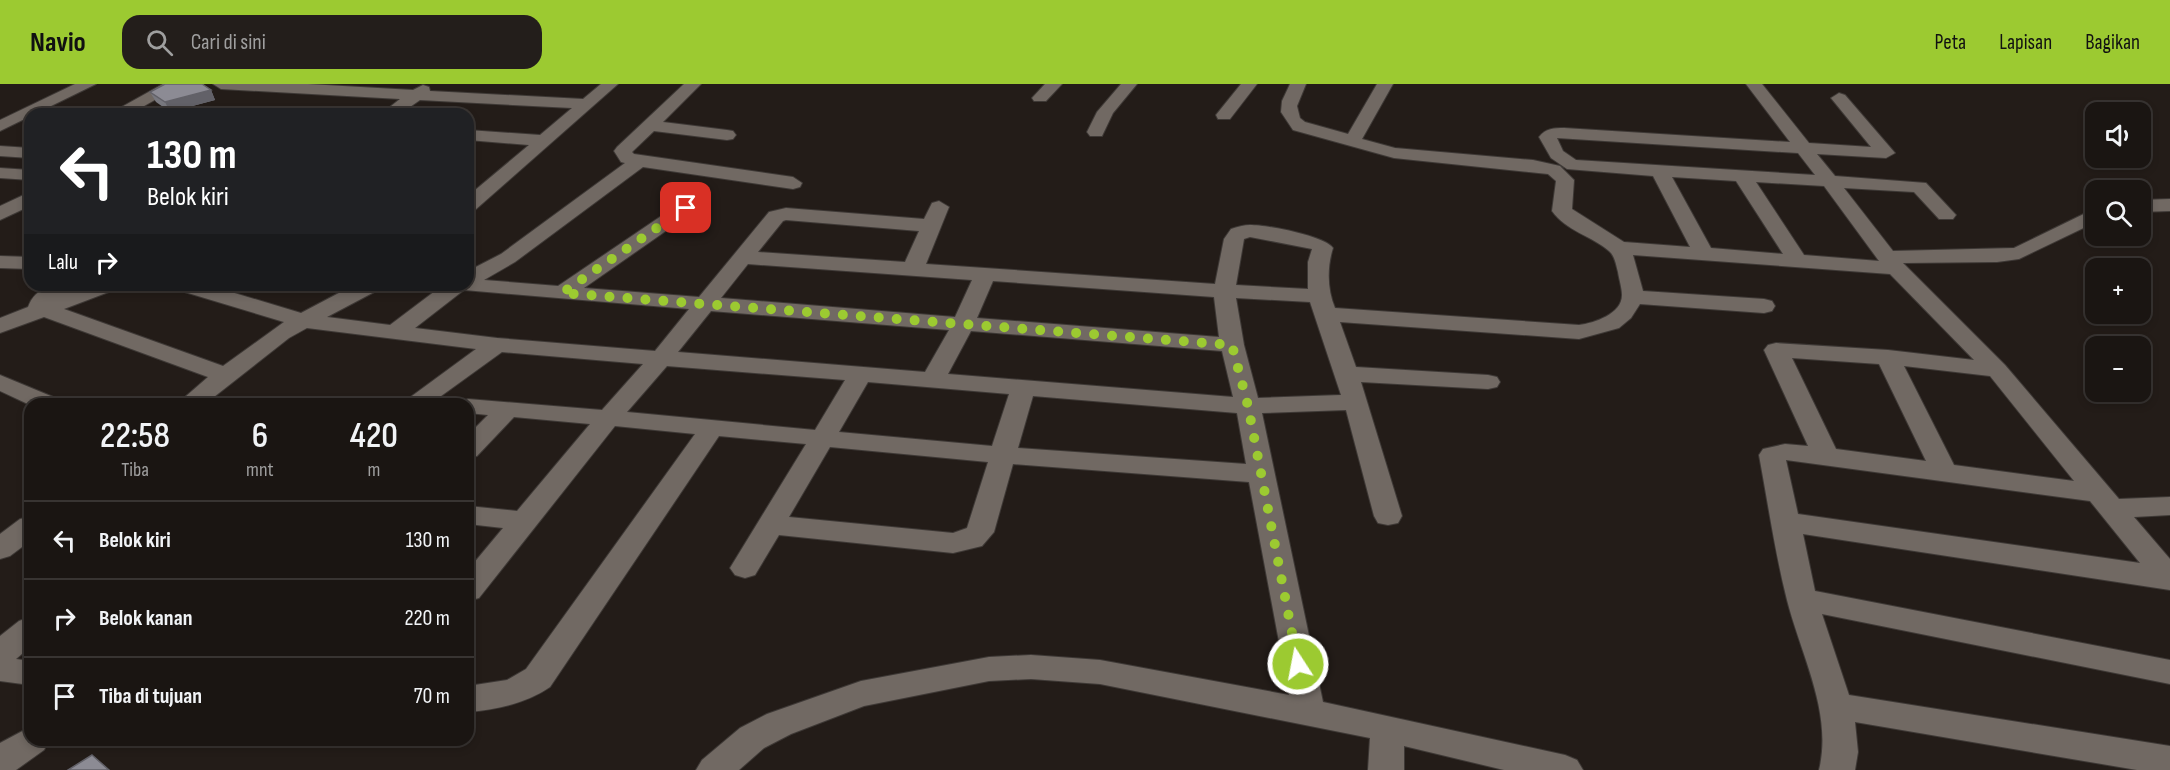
<!DOCTYPE html>
<html lang="id">
<meta charset="utf-8">
<style>
body{margin:0;font-family:"Sofia Sans Condensed",sans-serif;background:#231e1b;color:#f1f3f6;height:100vh;display:flex;flex-direction:column;font-size:22px;white-space:nowrap}
*{box-sizing:border-box;margin:0}
p{font-size:20px;color:#9f9f9f}
.icon{flex:none;width:33px;height:33px;fill:none;stroke:currentColor;stroke-width:2;stroke-linecap:round;stroke-linejoin:round}
.map{position:relative;flex:1;overflow:hidden}
.panel{position:absolute;left:24px;top:314px;width:450px;height:348px;display:flex;flex-direction:column;background:#1a1512;border-radius:18px;box-shadow:0 3px 9px #0003,0 0 0 2px #383432}
.panel>*{flex:none}
.guide{position:absolute;left:24px;top:24px;width:450px;height:183px;border-radius:18px;box-shadow:0 3px 9px #0003,0 0 0 2px #383432;background:#202124;color:#fff;overflow:hidden}
.controls{position:absolute;left:2085px;top:18px;display:grid;gap:12px}
.controls a{display:grid;place-items:center;width:66px;height:66px;border-radius:12px;background:#1a1512;box-shadow:0 3px 9px #0003,0 0 0 2px #383432;font-size:30px}
.pin{position:absolute;display:grid;place-items:center;width:51px;height:51px;color:#fff;margin:-26px;border-radius:12px;box-shadow:0 3px 9px #0006}
.me{position:absolute;width:66px;margin:-33px;rotate:349deg;stroke-linejoin:round;filter:drop-shadow(0 0 4px #0008)}
.turn{display:flex;align-items:center;gap:21px;height:126px;padding:0 24px;font-size:27px}
.turn .icon{width:78px;height:78px;stroke-width:2.5}
.turn b{display:block;font-size:42px;line-height:51px}
.then{display:flex;align-items:center;height:57px;padding:0 24px;background:#0003;gap:12px;font-size:22px}
.eta{display:flex;justify-content:space-evenly;align-items:center;height:102px;text-align:center}
.eta b{font-size:36px;font-weight:600;line-height:42px}
ul{padding:0;list-style:none}
li{display:flex;align-items:center;gap:18px;height:78px;padding:0 24px;border-top:2px solid #383432}
li div{flex:1}
li b{display:block;font-size:22px}
li em{font-style:normal}
header{display:flex;align-items:center;gap:36px;box-sizing:border-box;height:84px;padding:0 30px;background:#9cca31;color:#111}
header strong{font-size:28px}
nav{display:flex;gap:33px;margin-inline-start:auto;font-size:21px}
.search{width:420px;height:54px;background:#231e1b;display:flex;align-items:center;gap:15px;box-sizing:border-box;padding:0 21px;border-radius:18px;color:#9f9f9f;font-size:22px}
.map>svg:first-child{display:block}
</style>
<header>
<strong>Navio</strong>
<div class="search"><svg class="icon" aria-label="search" viewBox="0 0 24 24"><circle cx="10" cy="10" r="6"/><path d="M15 15l6 6"/></svg>Cari di sini</div>
<nav><a>Peta</a><a>Lapisan</a><a>Bagikan</a></nav>
</header>
<div class="map">
<svg width="2170" height="686" viewBox="0 0 2170 686">
<rect width="100%" height="100%" fill="#231c18"/>
<g fill="none" stroke-linecap="round" stroke-linejoin="round">
<g stroke="#3e3936" stroke-width="2">
<path id="street" d="M75,0H96L0,47V36Z
M163,0H183L130,30H109Z
M213,0H308L413,6L423,1L429,3L430,7L583,15L601,0H618L475,126L468,128V112L529,61L468,56V46L540,51L572,24L420,16L400,30H381L400,15L221,5Z
M684,0H701L663,38L727,46L733,47L736,51L733,55L727,56L654,47L632,68L634,70L793,93L802,99L800,103L793,105L643,83L515,178L484,196L558,202L679,120L686,118L696,124L693,128L584,204L699,213L769,128L786,124L924,135L932,119L939,117L949,123L926,180L1215,200L1224,155L1231,145C1237,143 1244,141 1250,141C1267,141 1325,152 1333,164C1327,183 1327,205 1335,224L1579,241C1594,239 1622,230 1622,211C1622,204 1619,195 1618,188C1616,181 1615,172 1609,167C1592,152 1566,147 1552,127L1556,97L1548,90L1394,74L1293,46L1281,28L1282,17L1290,0H1306L1297,22L1300,34L1305,38L1348,50L1377,0H1393L1362,55L1395,64L1533,76L1560,82L1574,96L1572,125L1624,158L1690,163L1653,92L1567,85L1551,74L1539,53C1546,44 1554,44 1564,44L1790,58L1746,0H1762L1809,59L1871,63L1831,14L1839,9L1845,11L1895,69L1886,74L1817,70L1835,92L1926,99L1956,131L1953,135H1939L1914,108L1844,104L1893,167L2014,164L2096,124V138L2019,175L1997,178L1903,179L2005,281L2119,415L2170,413V431L2134,433L2170,475V506L1803,450L1815,507L2170,576V600L1822,530L1849,611L2170,662V686H2137L1855,638L1858,668L1855,686H1819C1833,629 1801,571 1787,516C1775,469 1768,419 1759,371L1763,365L1785,360L1808,362L1764,266L1768,261L1776,259L1888,266L1974,276L1890,190L1633,171L1643,207L1764,215L1772,217L1775,222L1772,227L1764,229L1640,220L1631,234L1619,244L1579,255L1340,238L1356,283L1488,291L1497,293L1500,298L1497,303L1488,305L1361,298L1402,432L1398,439L1388,441L1378,439L1374,432L1346,326L1262,329L1323,618L1565,671L1577,676L1583,686H1504L1404,662V686H1368L1370,654L1100,600L1031,595L989,597L864,622L791,650L764,664L739,686H696L702,676L740,644L767,630L861,597L989,573L1031,571L1100,576L1289,611L1249,398L1013,380L994,448L982,462L953,469L779,451L755,491L745,494L735,491L730,484L806,360L719,352L550,603C525,620 497,625 468,628V602L507,596L526,585L695,350L615,342L479,514L468,517V486L503,444L468,440V422L517,427L590,340L514,333L477,372L468,374V351L488,331L468,329V320H457L468,315L602,326L643,280L502,268L430,320H401L476,265L307,244L289,254L205,320H177L208,293L44,233L0,249V234L28,223C36,201 56,201 77,201L72,207L87,201H117L114,206L64,225L223,282L284,238L178,206L175,201H208L301,229L354,201H381L378,206L327,233L390,241L443,201H468V187L501,170L625,79L621,78L614,67L617,63ZM1557,54L1798,69L1815,91L1576,76L1563,67ZM1672,93L1736,97L1783,170L1711,164ZM1756,98L1824,102L1879,177L1804,171ZM786,136L919,147L905,178L758,168L783,137ZM1250,153L1312,165L1308,178V205L1236,201L1244,155ZM748,180L972,196L955,233L721,214ZM993,197L1214,213L1219,253L977,234ZM464,206L689,225L655,267L497,254L415,244ZM1236,214L1310,218L1341,311L1258,314L1244,261ZM711,227L949,246L925,288L678,268ZM971,247L1222,267L1233,313L948,290ZM1792,274L1879,280L1926,377L1836,365ZM667,282L845,296L815,346L627,328ZM1904,282L1990,292L2074,397L1954,381ZM868,298L1009,310L992,362L839,348ZM1033,312L1237,329L1246,380L1018,364ZM830,363L988,378L967,444L953,449L789,433ZM1786,376L2090,417L2140,479L1798,430Z
M1045,0H1062L1046,17H1034L1032,14Z
M1121,0H1137L1113,29L1102,52H1090L1087,48L1097,28Z
M1241,0H1257L1230,35H1218L1216,31Z
M0,62L30,64V74L0,72Z
M0,84L30,86V96L0,94Z
M30,108V122L0,136V122Z
M2170,115V127L2140,128V116Z
M0,172L30,173V185L0,184Z
M0,291L58,315L61,320L30,321L0,307Z
M30,433V457L10,472L0,475V450L20,435Z
M30,533V563L16,575L30,577V601L0,597V552L19,537Z
M30,643V656H49L44,666L16,686H0V659Z"/>
</g>
<use href="#street" fill="#716963" fill-rule="evenodd"/>
</g>
<path fill="#78787f" d="M211,6L215,16L170,28L156,18L150,8Z"/>
<path fill="#626168" d="M211,6L215,16L170,28L165,18Z"/>
<path fill="#8c8b94" stroke="#626168" stroke-width="1.5" d="M165,0H202L211,6L165,18L150,8Z
M92,671L109,686H68Z"/>
<g fill="none" stroke-linecap="round" stroke-linejoin="round">
<path stroke="#9cca31" stroke-width="10" stroke-dasharray="0 18" d="M686,124L562,209L1232,261L1248,322L1298,580"/>
</g>
</svg>
<div class="controls">
<a><svg class="icon" aria-label="sound" viewBox="0 0 24 24"><path d="M4 9h4l5-4v14l-5-4H4zM17 9q2 3 0 6"/></svg></a>
<a><svg class="icon" aria-label="search" viewBox="0 0 24 24"><circle cx="10" cy="10" r="6"/><path d="M15 15l6 6"/></svg></a>
<a>+</a>
<a>−</a>
</div>
<div class="pin" style="left:686px;top:124px;background:#d93025"><svg class="icon" aria-label="arrive" viewBox="0 0 24 24"><path d="M6 21V4h12l-3 4 3 4H6"/></svg></div>
<svg class="me" style="left:1298px;top:580px" viewBox="-20 -20 40 40"><circle r="17" fill="#9cca31" stroke="#fff" stroke-width="3"/><path d="M0-11L8 9 0 5-8 9z" fill="#fff"/></svg>
<div class="guide">
<div class="turn"><svg class="icon" aria-label="left" viewBox="0 0 24 24"><path d="M17 20v-9H6M10 6l-5 5 5 5"/></svg><div><b>130 m</b>Belok kiri</div></div>
<div class="then">Lalu<svg class="icon" aria-label="right" viewBox="0 0 24 24"><path d="M7 20v-9h11M14 6l5 5-5 5"/></svg></div>
</div>
<section class="panel">
<div class="eta">
<div><b>22:58</b><p>Tiba</p></div>
<div><b>6</b><p>mnt</p></div>
<div><b>420</b><p>m</p></div>
</div>
<ul>
<li><svg class="icon" aria-label="left" viewBox="0 0 24 24"><path d="M17 20v-9H6M10 6l-5 5 5 5"/></svg><div><b>Belok kiri</b></div><em>130 m</em></li>
<li><svg class="icon" aria-label="right" viewBox="0 0 24 24"><path d="M7 20v-9h11M14 6l5 5-5 5"/></svg><div><b>Belok kanan</b></div><em>220 m</em></li>
<li><svg class="icon" aria-label="arrive" viewBox="0 0 24 24"><path d="M6 21V4h12l-3 4 3 4H6"/></svg><div><b>Tiba di tujuan</b></div><em>70 m</em></li>
</ul>
</section>
</div>
